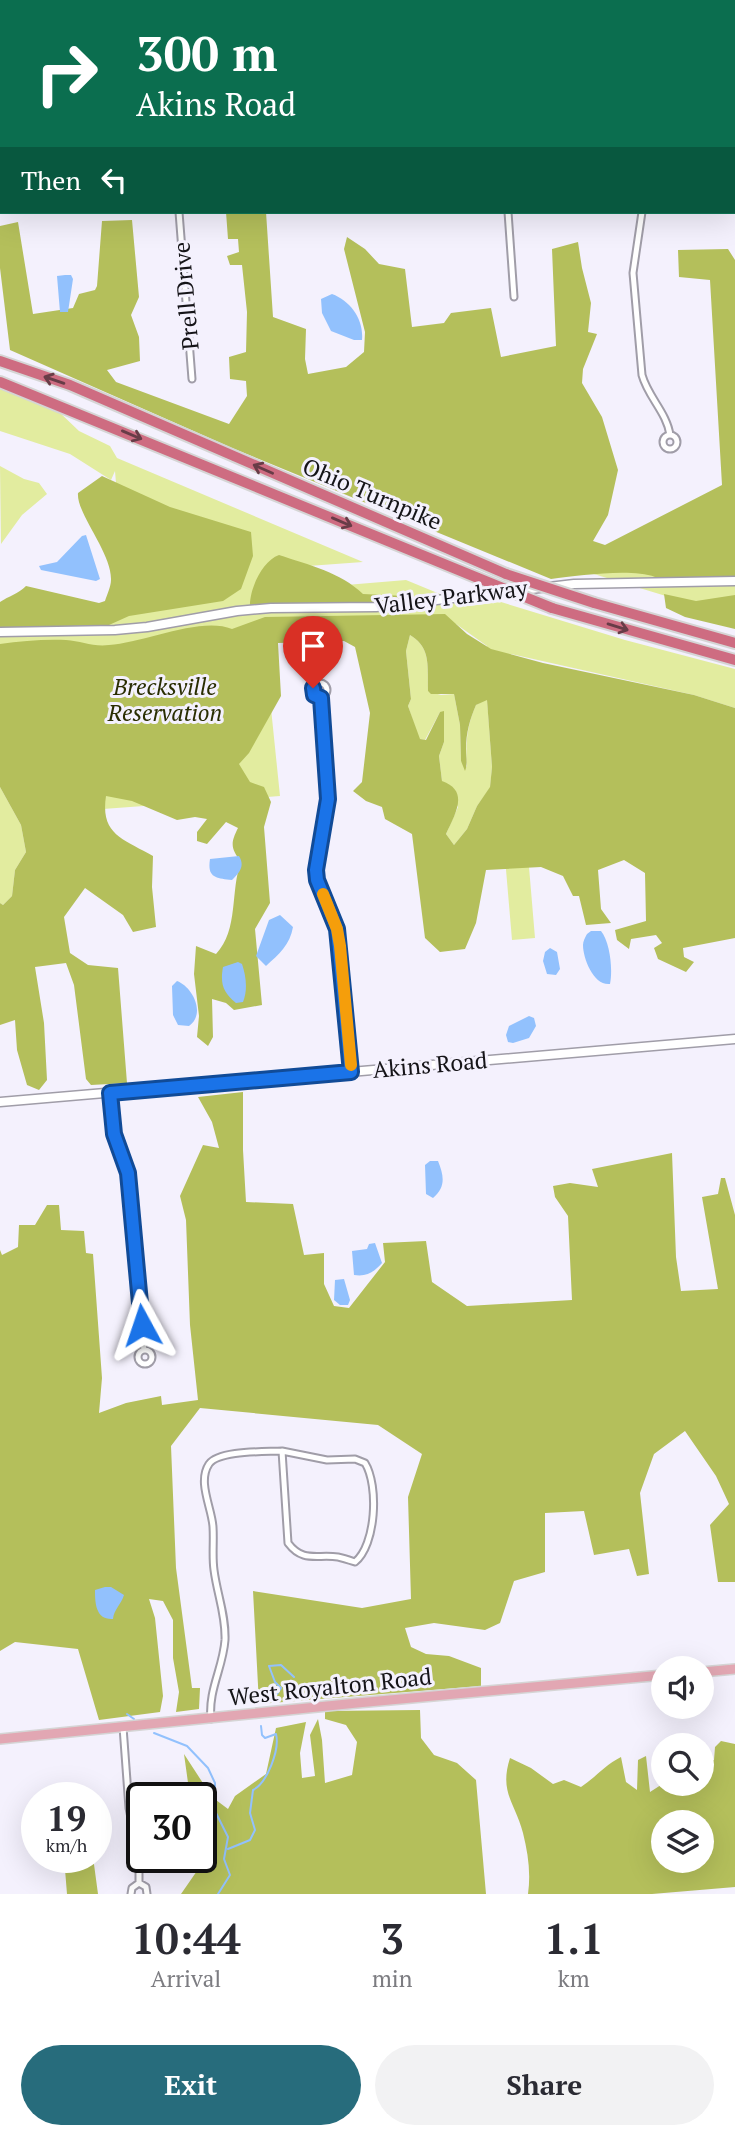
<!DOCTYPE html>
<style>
body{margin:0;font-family:"PT Serif",serif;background:#f2f2f3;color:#2b2b33;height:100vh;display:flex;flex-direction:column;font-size:26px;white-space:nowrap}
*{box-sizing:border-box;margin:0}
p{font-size:23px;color:#7c7c81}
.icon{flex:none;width:38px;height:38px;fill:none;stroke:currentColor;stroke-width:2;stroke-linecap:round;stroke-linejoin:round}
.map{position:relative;height:1894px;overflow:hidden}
.details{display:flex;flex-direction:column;background:#fff;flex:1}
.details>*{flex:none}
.guide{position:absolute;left:0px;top:0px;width:735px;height:214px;box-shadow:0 7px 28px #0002;background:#0b6e4f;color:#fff;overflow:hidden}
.controls{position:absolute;left:651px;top:1656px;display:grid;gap:14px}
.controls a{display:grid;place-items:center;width:63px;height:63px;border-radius:50%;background:#fff;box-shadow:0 7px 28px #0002;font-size:35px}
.speed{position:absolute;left:21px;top:1782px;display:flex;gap:14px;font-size:35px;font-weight:700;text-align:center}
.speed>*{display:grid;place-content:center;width:91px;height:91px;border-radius:50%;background:#fff;box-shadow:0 7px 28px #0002;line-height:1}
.speed small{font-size:18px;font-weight:400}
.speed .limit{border:4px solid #111;border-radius:10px;background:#fff;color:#111}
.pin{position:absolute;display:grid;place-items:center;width:60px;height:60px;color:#fff;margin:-72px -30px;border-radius:50% 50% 50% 0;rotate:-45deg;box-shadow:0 0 7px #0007}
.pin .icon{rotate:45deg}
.me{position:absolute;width:77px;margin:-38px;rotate:355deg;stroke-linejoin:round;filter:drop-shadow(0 0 5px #0008)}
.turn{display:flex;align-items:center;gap:24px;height:147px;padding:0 21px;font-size:32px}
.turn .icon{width:91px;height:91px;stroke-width:2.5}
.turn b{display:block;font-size:49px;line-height:60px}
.then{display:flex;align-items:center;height:66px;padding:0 21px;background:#0003;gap:14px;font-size:26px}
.eta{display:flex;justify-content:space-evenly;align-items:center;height:119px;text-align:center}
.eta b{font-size:42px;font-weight:700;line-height:49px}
.cta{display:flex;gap:14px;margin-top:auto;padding:14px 21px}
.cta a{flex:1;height:80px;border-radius:42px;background:#276c7c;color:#fff;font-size:28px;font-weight:700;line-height:80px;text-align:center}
.cta a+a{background:#f2f2f3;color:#2b2b33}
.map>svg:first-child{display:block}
</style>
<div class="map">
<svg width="735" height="1894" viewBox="0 0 735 1894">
<rect width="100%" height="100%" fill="#f4f1fd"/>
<path fill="#e2ec9f" d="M0,388L57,410L79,431L110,446L117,458L363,562L308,566L310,588L406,580L469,606L501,602L625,640L735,669V708L694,695L511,654L535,938L512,940L487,646L456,624L264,640L280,796L62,812L0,662V614L126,604L115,471L111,480L70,454L0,431Z
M0,466L24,479L39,483L47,494L22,515L1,544Z
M735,553V625L692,604L571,567Z
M410,635C432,648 427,668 428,691L441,695L454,694L460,725L461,761L467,767C465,745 467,725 476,705L487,699L492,767L490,788L477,806L467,829L454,845L446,834L458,807L442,781L439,756L444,742L440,712L425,740L419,739L408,706L411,699L406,651Z
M0,787L21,825L26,852L15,870L12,896L3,905L0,903Z"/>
<path fill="#b4bf5b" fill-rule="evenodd" d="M13,0H203V2H10Z
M226,212H266L273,317L306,329L305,359L308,374L346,367L364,352L365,332L344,249L347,237L365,249L379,264L405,269L412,327L444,323L451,313L491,308L501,357L556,346L552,249L578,242L582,268L591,303L588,332L597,334L583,369L582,383L602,417L618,470L608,515L593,541L605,545L722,485L710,280L679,277L678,250L728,249L735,260V577H655C630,568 578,576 551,579L232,448L10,350L0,268V226L18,222L33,314L73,308L79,294L95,290L97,286L102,221L132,220L139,297L131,315L139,337L140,361L107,370L116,382L229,424L247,396L246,381L230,379L229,357L246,352L247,312L242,265H230L227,256L239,252L238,239H228Z
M102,476L170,507L251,532L253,556L241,589L223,601L129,616L109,625L0,628V602C9,596 18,594 26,586L99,603L105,601C107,595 111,586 111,580C112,553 76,513 78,493Z
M279,555C309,565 340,572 363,594L405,596L398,603L250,607C249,590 262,561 279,555Z
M664,594L696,601L735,595V629L685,617L666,608Z
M445,614L467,634L491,649L543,663L694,695L735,708V938L683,948L684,957L694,962L686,972L658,959L654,948L662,943L656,935L631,939L629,949L617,940L615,930L646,921L645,873L624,860L598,870L601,909L611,923L586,925L579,896H573L563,876L541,867L486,870L476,923L465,949L440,952L425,938L412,834L385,819L382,807L366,801L353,791L362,782L370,713L355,647L344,641L278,643L281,696L249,753L239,764L250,782L264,787L271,802L264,827L270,903L255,929L262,1005L234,1010L226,1003L212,999L213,1037L208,1046L197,1037L199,1016L194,974L196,946L216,954C239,930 230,890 241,862C231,848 230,844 238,828L226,822L207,844L197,841V832L207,819L195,817L177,820L132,801L106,796C100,835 124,839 153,856L152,887L156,927L133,932L123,915L85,888L64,917L70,953L88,965L118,968L127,1083L91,1085L86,1079L74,985L66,963L35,967L44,1023L47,1080L39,1090L27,1085L17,1050L15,1020L0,1025V903L3,905L12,896L15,870L26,852L21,825L0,787V644C21,641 45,639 66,640C81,641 93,647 109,645C143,643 201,616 232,629L265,617ZM410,635C432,648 427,668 428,691L431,694H454L460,725L461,761L465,771C468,764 466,757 466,749C466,733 470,719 476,705L487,700L492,767L490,787L477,806L467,829L454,845L446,834C455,814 470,791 442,781L439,756L444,742V711L440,712L426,740L420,739L408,706L411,699L406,651Z
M243,1092V1150L246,1202L293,1204L304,1255L324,1253V1284L334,1306L349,1308L385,1262L383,1243L426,1241L432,1282L467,1306L572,1300L568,1216L555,1197L553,1186L570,1183L598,1187L592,1169L672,1153L676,1257L681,1291L718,1289L702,1197L718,1194L721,1178H725L735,1215V1582H718L710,1525L729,1504L716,1476L685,1431L654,1454L640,1493L649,1574L637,1576L629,1549L594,1555L584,1511L545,1513V1572L514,1581L500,1623L485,1630L434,1623L405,1628L411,1647L426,1654L449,1656L481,1668V1686L259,1704L253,1591L362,1608L411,1599L408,1497L422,1454L378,1425L200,1408L171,1446L176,1568L192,1688H200L199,1709L176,1712L179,1692L173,1658V1620L163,1601L149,1599L155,1618L163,1696L160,1712L99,1720L78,1649L15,1642L0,1651V1250L2,1255L18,1247L19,1225H35L47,1205H59L61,1230L84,1231L86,1253L93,1254L102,1378L99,1413L126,1403L161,1396L162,1405L198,1400L190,1325L186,1220L180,1196L203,1145L219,1148L212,1122L198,1097Z
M420,1710L421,1738L434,1755L457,1763L476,1780L486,1894H181L199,1868L195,1857H201V1797H190L184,1754L212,1797L228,1809L235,1796L266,1774L276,1728L306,1722L300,1753L302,1778L315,1776L310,1735L318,1719L322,1740L325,1783L352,1775L357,1742L346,1725L325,1719V1711Z
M721,1741L735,1744V1887L652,1894H528C531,1873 528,1853 523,1833C515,1802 499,1793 510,1758L531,1768L553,1784L564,1780L581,1787C596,1777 605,1765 621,1757L626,1782L637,1790L638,1760L646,1756L650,1792L664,1783H702V1762L714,1760L715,1747ZM663,1822H702V1860H663Z
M64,1857H93L98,1894H67Z"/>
<path fill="#92c1fd" d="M65,275H71L73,279L68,312H60L57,276Z
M332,294C351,301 364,320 362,340H354L331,331L322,313L321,299Z
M86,535L100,579L96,581L41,570L39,566L57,562L82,536Z
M239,856C245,866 240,872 232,880C216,878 207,878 210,859Z
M280,915L293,927C290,945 279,954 266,966L256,956L269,920Z
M591,931H601C610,942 613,969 610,984C594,986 583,959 583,945C583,941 585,938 587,934Z
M550,948L557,952L560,969L556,975L547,974L543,961L545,952Z
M238,962L242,964C246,976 248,990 243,1002L236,1003C223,992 220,984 223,967Z
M177,981C193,987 206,1014 189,1026L178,1025L173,1015L172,986Z
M529,1016L534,1018L536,1026L529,1038L513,1043L508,1042L506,1035L509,1026Z
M430,1161H438C444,1176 446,1187 433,1198L426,1194L425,1165Z
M375,1243L382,1263C374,1272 367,1277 354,1275L352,1251L367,1249L369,1244Z
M344,1279L350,1300L348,1305H340L334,1300L335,1280Z
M105,1587H111L124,1595C121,1605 114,1609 113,1619C96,1620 95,1604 95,1590Z"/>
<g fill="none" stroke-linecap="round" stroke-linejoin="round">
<path stroke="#92c1fd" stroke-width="2" d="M261,1699L277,1694L281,1688L275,1682L269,1666L281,1665L294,1677
M127,1714L134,1719
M154,1733L187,1746L208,1768L215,1783V1811L228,1837L224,1859L230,1875L218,1894
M228,1849L250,1840L255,1830L250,1813L253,1790C267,1783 280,1750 276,1734L265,1738L262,1735L261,1726"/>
<g stroke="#a09da8" stroke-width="9">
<path id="street" d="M540,0L543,2
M578,2L580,0
M179,212L192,379
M508,212L514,297
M642,212L633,273L642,375C648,397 667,413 670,435
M663 442a7 7 0 1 1 14 0a7 7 0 1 1-14 0Z
M313 690a7 7 0 1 1 14 0a7 7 0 1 1-14 0Z
M321,698L328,799L315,870L317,880L337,929L351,1072
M110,1093L113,1134L128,1173L144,1350
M138 1357a7 7 0 1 1 14 0a7 7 0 1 1-14 0Z
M211,1719C208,1690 223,1668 225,1640C226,1615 217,1594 214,1570C212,1556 214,1542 213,1527C212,1508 197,1482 209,1464C219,1450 265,1452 282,1451L288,1543C303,1563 317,1554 338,1557C343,1558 349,1560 355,1562C376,1545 379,1486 365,1463L355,1459L327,1460L282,1451
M123,1727L129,1808L139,1856V1883
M131,1894L132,1888L139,1883L146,1887L147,1894"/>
</g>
<g stroke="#a09da8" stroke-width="11">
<path id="secondary" d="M733,124H735
M0,176L2,175
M0,632L115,630L147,627L237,611L271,608L376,607L574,584L735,581
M0,1102L735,1039"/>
</g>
<g stroke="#d5d5d5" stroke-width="12">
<path id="primary" d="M702,1672L735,1669
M0,1739L357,1703L663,1675"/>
</g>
<g stroke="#d5d5d5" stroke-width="14">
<path id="highway" d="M0,361L70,385L506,574
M0,382L478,578
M594,603L735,643
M552,608L735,660"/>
</g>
<use href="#street" stroke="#fff" stroke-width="5"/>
<use href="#secondary" stroke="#fff" stroke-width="8"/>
<use href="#primary" stroke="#e2a7b3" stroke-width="9"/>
<use href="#highway" stroke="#ce6c81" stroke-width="10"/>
<g stroke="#d5d5d5" stroke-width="14" stroke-linecap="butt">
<path id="highway-bridge" d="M506,574L594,603
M478,578L552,608"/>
</g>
<use href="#highway-bridge" stroke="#ce6c81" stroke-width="10"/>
</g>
<defs><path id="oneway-shaft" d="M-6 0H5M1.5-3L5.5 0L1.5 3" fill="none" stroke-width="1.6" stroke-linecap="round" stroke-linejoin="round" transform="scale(1.75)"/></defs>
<g stroke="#683c47">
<use href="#oneway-shaft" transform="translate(54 380) rotate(-161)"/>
<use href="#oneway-shaft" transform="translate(132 435) rotate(23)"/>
<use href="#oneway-shaft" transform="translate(263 469) rotate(-156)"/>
<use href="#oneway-shaft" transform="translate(342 522) rotate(23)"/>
<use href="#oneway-shaft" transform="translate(618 627) rotate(17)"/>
</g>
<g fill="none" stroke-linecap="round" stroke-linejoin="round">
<g stroke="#114b97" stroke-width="18">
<path id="route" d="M142,1325L128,1173L114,1134L110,1093L351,1072L337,929L317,880L316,870L328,799L321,698L314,695L313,688"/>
</g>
<use href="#route" stroke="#1a73e8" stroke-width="12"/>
<path stroke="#f59e0b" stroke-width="12" d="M323,894L337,929L340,946L351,1065"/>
</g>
<g text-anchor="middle" stroke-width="6" stroke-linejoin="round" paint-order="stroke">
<g font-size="23" fill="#151418" stroke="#f4f1fd">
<text transform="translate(186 296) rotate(-95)" y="8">Prell Drive</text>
<text transform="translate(372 494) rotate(23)" y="8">Ohio Turnpike</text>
<text transform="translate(451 597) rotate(-7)" y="8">Valley Parkway</text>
<text transform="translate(430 1065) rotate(-5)" y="8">Akins Road</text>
<text transform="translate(330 1687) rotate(-6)" y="8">West Royalton Road</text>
</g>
<g font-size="23" font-style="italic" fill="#2a2e02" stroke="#f4f1fd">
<text x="165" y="695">Brecksville<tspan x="165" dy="26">Reservation</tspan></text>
</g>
</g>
</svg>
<div class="controls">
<a><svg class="icon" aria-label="sound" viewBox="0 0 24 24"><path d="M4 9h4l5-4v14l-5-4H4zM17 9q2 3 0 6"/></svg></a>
<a><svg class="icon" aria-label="search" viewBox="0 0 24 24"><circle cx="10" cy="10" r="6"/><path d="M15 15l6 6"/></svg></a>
<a><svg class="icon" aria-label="layers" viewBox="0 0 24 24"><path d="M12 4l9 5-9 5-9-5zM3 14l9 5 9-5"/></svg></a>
</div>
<div class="speed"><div>19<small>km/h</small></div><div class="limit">30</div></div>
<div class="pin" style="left:313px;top:688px;background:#d93025"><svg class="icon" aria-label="arrive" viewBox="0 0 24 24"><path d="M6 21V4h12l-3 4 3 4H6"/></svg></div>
<svg class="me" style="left:142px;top:1325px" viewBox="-20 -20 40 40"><path d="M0-17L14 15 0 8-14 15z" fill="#1a73e8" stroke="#fff" stroke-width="4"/></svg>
<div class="guide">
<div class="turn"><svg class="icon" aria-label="right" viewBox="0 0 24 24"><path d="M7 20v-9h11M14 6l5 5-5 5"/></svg><div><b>300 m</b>Akins Road</div></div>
<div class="then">Then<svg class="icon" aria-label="left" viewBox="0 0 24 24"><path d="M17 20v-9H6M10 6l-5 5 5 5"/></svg></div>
</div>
</div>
<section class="details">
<div class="eta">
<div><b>10:44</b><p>Arrival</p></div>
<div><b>3</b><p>min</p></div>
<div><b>1.1</b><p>km</p></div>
</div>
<div class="cta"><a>Exit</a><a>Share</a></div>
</section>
